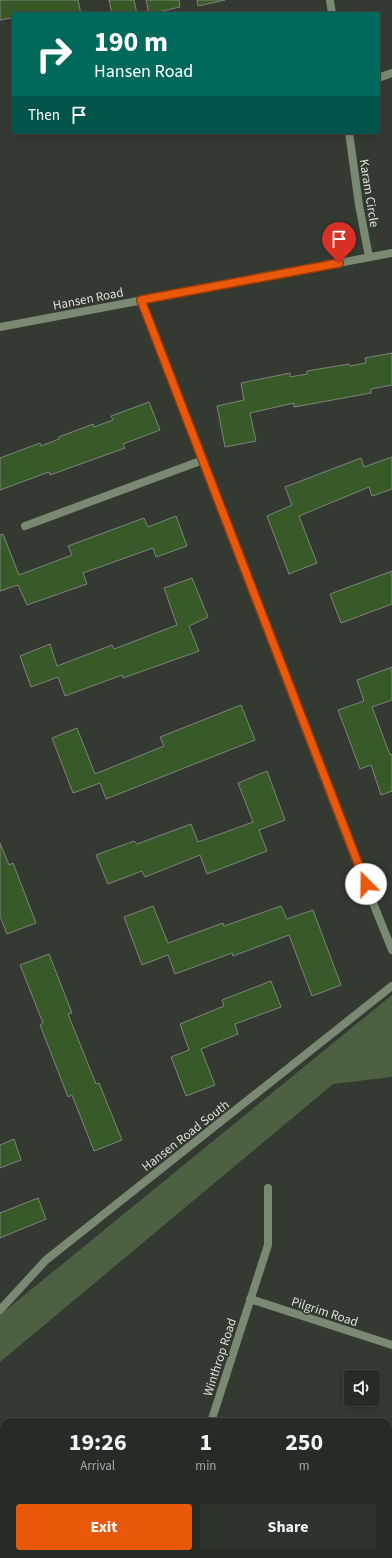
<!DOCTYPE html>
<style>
body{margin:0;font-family:"Source Sans 3",sans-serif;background:#2f332d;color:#f1f3f6;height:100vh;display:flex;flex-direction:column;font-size:15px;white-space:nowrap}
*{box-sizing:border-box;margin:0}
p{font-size:13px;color:#a4a7a7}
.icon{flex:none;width:22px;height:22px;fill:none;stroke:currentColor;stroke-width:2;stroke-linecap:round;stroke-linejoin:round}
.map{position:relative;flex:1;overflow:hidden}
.drawer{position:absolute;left:0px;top:1418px;width:392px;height:140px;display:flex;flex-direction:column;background:#272b25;border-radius:12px 12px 0 0;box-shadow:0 2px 6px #0003,0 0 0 1px #434742}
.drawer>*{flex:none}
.guide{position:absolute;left:12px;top:12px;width:368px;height:122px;border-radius:4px;box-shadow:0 2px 6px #0003,0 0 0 1px #434742;background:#00695c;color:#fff;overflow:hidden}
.buttons{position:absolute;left:344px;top:1370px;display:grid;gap:8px}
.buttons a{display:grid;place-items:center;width:36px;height:36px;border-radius:4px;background:#272b25;box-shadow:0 2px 6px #0003,0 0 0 1px #434742;font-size:20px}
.pin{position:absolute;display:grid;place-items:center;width:34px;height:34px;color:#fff;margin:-41px -17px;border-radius:50% 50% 50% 0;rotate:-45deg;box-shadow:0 0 4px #0007}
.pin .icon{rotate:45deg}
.me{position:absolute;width:44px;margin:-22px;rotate:338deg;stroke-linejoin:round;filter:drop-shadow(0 0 3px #0008)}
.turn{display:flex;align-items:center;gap:14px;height:84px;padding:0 16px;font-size:18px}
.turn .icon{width:52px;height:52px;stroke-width:2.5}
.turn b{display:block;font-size:28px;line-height:34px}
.then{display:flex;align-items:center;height:38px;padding:0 16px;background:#0003;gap:8px;font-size:15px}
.eta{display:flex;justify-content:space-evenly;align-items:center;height:68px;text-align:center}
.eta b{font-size:24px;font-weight:700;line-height:28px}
.button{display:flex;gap:8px;margin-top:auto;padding:8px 16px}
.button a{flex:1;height:46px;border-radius:4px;background:#ea580c;color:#fff;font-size:16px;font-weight:700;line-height:46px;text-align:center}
.button a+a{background:#2f332d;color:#f1f3f6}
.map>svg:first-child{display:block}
</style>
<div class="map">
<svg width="392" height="1558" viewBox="0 0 392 1558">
<rect width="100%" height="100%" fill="#343931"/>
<path fill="#4b6141" d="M392,995V1077L333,1084L0,1362V1315Z
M388,1494L392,1495V1558H341L343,1554H388Z"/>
<path fill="#385a28" stroke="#7d847b" d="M0,0H78L81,14H54V12L46,14H14V31L11,18L0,20Z
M109,0H134L137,14H112Z
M146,0H179L180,7L149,14Z
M197,0H225L198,6Z
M392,353V385L371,389V393L294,407V403L250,413L256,441L225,447L217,406L244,400L241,383L290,373V377L307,374V371L349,364L350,366L366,363L365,358Z
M149,402L160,430L123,444L125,448L50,475L49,472L0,490V458L40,443L41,446L59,439V437L93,424L94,427L113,420L111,416Z
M392,457V489L372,496L369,487L299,516L317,563L289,574L267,516L292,505L285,487L361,458L364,467Z
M176,516L187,546L156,557L153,548L83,573L87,584L27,605L18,585L0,591V535L3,534L19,575L72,555L68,546L144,518L148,527Z
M392,571V604L341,623L330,594Z
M192,578L208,617L189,626L199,651L123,678L122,675L65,696L58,677L31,687L20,656L50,644L57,666L112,645L114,649L177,625L164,588Z
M392,667V700L372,707L390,755L392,754V791L381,795L371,765L360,769L338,710L364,701L357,680Z
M241,705L255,740L106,799L100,783L73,793L52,738L77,728L95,774L164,746L160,737Z
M267,771L285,820L259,830L267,851L207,874L200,855L145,877L142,871L108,884L96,855L134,841L137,844L191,824L198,842L253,822L238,783Z
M0,843L9,865L13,863L36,923L7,934L0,916Z
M153,906L168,943L223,923L224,926L281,906L287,919L313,910L341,985L312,996L289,935L233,956L232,953L175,974L168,955L142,965L124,917Z
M49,954L72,1013L68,1014L96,1084L99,1083L122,1140L94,1151L72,1095L68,1097L40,1025L43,1023L20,965Z
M271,981L281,1007L235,1024L238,1034L201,1049L215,1085L186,1096L171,1057L189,1050L180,1024L224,1006L222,1000Z
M14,1139L21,1160L0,1168V1145Z
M38,1198L46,1219L0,1238V1213Z"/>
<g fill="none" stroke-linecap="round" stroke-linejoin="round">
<path stroke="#798972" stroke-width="8" d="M25,526L203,460"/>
<path stroke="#798972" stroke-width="8" d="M330,0L332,14
M378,78L392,73
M349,132L359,205L369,257
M141,301L355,858L392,950
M0,327L392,253
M250,1299L392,1345
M0,1310L46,1260L392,986
M211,1422L268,1245V1188
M167,1558L168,1554"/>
</g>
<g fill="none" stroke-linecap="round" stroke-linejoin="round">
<g stroke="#983908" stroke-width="10">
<path id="route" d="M339,263L141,300L366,884"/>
</g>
<use href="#route" stroke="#ea580c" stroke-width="7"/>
</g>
<g text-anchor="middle" stroke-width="3.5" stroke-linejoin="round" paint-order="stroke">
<g font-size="13" fill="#dcdfda" stroke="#343931">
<text transform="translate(370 193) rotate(81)" y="5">Karam Circle</text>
<text transform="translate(88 298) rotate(-11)" y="5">Hansen Road</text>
<text transform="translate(185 1135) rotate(-38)" y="5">Hansen Road South</text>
<text transform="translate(325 1311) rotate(18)" y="5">Pilgrim Road</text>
<text transform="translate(219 1357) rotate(-72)" y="5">Winthrop Road</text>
</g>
</g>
</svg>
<div class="buttons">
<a><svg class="icon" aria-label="sound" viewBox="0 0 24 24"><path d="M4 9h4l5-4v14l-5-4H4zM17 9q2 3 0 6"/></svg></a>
</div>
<div class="pin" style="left:339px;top:263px;background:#d93025"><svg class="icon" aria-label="arrive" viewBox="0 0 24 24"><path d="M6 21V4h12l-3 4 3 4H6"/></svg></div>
<svg class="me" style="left:366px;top:884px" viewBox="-20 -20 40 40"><circle r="19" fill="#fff"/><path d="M0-13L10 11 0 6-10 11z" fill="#ea580c"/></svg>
<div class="guide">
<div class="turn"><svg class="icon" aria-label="right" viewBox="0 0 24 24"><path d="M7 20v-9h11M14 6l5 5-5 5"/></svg><div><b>190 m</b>Hansen Road</div></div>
<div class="then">Then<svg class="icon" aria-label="arrive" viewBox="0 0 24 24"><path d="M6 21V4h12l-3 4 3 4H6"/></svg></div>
</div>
<section class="drawer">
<div class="eta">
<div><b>19:26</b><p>Arrival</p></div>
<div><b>1</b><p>min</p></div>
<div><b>250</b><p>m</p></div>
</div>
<div class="button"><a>Exit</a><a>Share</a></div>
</section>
</div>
